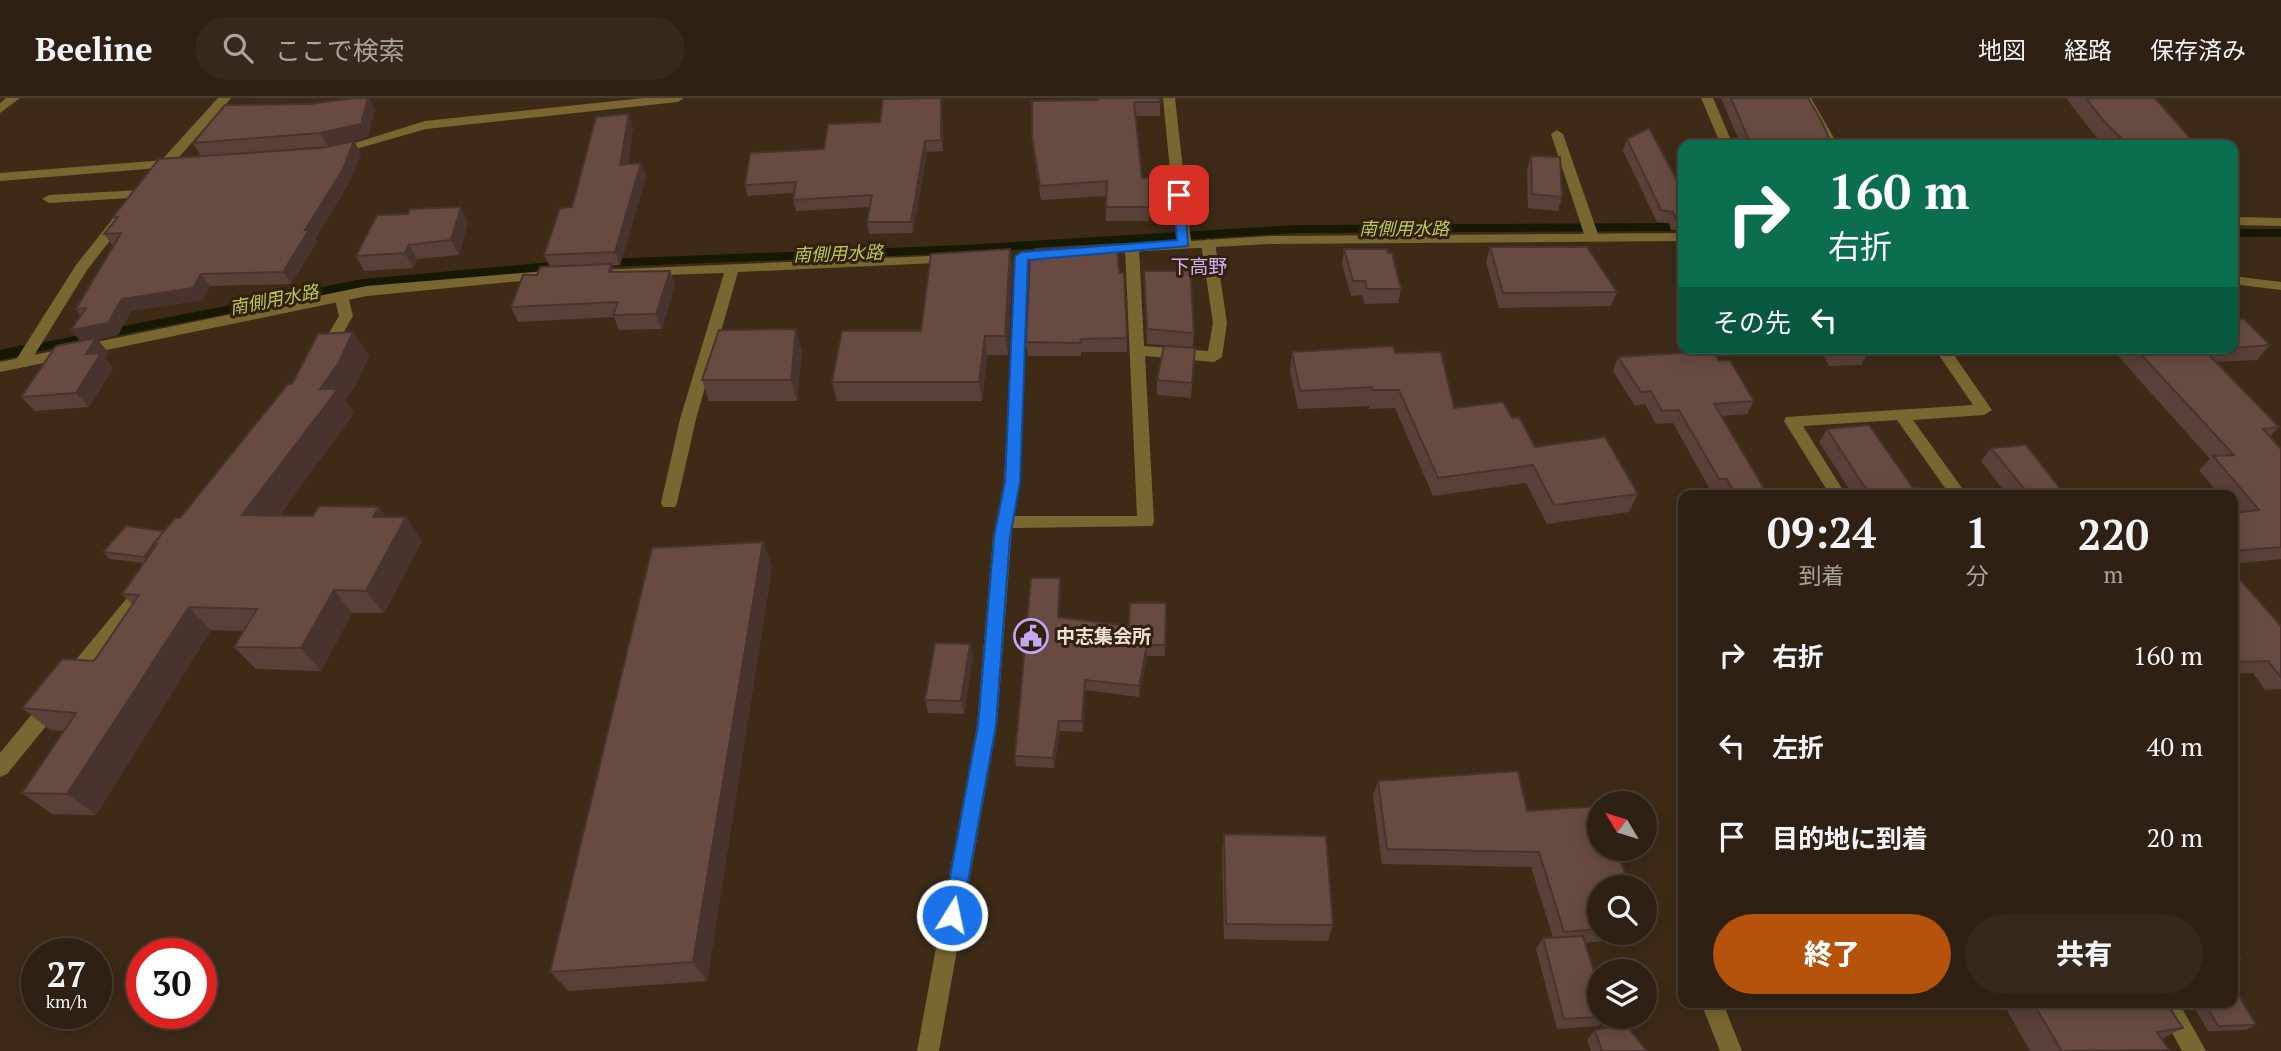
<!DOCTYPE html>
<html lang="ja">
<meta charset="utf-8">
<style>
body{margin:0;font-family:"PT Serif","Noto Sans JP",serif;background:#36281b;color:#f1f3f6;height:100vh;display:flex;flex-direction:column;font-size:26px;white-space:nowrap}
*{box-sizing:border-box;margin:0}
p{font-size:23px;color:#a7a39f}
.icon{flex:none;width:38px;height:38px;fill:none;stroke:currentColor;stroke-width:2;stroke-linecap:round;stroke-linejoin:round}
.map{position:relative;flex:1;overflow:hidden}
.side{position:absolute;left:1678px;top:392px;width:560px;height:518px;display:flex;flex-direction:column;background:#2e2012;border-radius:14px;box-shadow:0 4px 18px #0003,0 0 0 2px #493e32}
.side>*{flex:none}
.guide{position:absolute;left:1678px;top:42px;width:560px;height:214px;border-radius:14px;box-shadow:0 4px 18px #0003,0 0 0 2px #493e32;background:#0b6e4f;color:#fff;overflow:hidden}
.needle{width:46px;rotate:308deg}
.controls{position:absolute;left:1587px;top:693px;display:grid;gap:14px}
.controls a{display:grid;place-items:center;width:70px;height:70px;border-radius:50%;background:#2e2012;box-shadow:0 4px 18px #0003,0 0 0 2px #493e32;font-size:35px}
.speed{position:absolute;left:21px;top:840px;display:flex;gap:14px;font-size:35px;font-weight:700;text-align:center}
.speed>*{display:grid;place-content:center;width:91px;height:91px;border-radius:50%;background:#2e2012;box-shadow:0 4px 18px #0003,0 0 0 2px #493e32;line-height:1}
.speed small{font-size:18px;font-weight:400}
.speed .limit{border:10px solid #d22;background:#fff;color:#111}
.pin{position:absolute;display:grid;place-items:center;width:60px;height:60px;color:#fff;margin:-30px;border-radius:14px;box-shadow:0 4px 10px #0006}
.me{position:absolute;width:77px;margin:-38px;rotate:10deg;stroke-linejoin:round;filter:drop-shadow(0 0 5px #0008)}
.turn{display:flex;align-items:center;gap:24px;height:147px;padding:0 35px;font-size:32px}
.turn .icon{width:91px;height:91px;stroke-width:2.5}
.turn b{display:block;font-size:49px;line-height:60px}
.then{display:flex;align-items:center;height:66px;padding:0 35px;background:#0003;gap:14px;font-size:26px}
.eta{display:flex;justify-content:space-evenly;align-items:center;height:119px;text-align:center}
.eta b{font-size:42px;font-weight:800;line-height:49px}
.primary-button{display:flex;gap:14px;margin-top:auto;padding:14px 35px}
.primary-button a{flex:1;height:80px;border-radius:42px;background:#b45309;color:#fff;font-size:28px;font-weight:800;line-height:80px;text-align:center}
.primary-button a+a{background:#36281b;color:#f1f3f6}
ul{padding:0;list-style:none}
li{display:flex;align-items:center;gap:21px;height:91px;padding:0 35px}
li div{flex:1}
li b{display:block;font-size:26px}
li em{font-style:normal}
header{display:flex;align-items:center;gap:42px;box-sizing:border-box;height:98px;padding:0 35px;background:#2e2012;border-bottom:2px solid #493e32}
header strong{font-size:33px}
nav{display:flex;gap:38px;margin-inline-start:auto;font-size:24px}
.search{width:490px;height:63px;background:#36281b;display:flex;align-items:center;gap:18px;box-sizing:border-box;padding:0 24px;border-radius:38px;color:#a7a39f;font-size:26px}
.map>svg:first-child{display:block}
</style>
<header>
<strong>Beeline</strong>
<div class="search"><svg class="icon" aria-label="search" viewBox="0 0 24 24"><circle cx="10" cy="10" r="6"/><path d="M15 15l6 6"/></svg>ここで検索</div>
<nav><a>地図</a><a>経路</a><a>保存済み</a></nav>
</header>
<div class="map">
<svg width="2281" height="953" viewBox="0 0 2281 953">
<rect width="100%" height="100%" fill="#3d2b18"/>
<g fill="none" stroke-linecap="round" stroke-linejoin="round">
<path stroke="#161902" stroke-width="8" d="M2233,135H2281
M607,165L964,151L1297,131L1684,129
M109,235L363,185L563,167
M20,253L90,239"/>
<path stroke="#161902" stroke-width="10" d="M0,257L29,251"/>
<path fill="#796731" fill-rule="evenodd" d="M644,0H684L678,4L426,31L335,57L329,53L425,23Z
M1163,0H1175L1191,143L1269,138L1684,135V143L1269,146L1091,156L1089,153L1096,149L1177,144Z
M1701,0H1713L1733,47H1721Z
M1799,0H1811L1838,47H1826Z
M178,61L184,65L183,68L0,83V75Z
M141,92L148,96L146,99L49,105L42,101L49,97Z
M2233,119L2281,120V128L2233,127Z
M953,157L960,161L958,164L738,174L696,321L677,405L675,409H663L661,405L680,321L724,175L603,179L598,178V172Z
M547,173L552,174V180L367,198L0,274V264L367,188Z
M2233,178L2281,184V192L2233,186Z"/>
<path fill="#796731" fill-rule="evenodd" d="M6,0H20L0,15V5Z
M218,0H231L158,83H148V77Z
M1557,32L1563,36L1599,139L1597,142H1587L1585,139L1551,36Z
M120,117L127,121L87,172L27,269H17L14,265L76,167L115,118Z
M1208,141L1215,145L1227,225L1222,259L1214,264L1145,258L1154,424L1152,428L1012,430L997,627L939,953H917L977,627L993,439L1004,384L1015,158L1022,154L1029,158L1020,384L1014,418H1137L1125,150L1132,146L1139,150L1144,248L1208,253L1213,225L1201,145Z
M341,193L348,198L353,218L330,258H320L318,254L339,218L334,198Z
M1934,250H1949L1992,312L1984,317L1913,322L1967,397H1950L1897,322L1803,328L1846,397H1830L1784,323L1786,319L1973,307Z
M147,481L153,483L156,488L153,493L79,585L72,588L65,585L63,580L65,575L141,483Z
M53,597L60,599L62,605L60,611L7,676L0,679V655L46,599Z
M1701,905H1723L1742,953H1720Z
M2156,905H2179L2206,953H2182Z"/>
</g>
<path fill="#594038" d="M354,0H369L375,11L368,39L328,48L361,55L349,85L315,141L317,144L291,186L210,188L202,202L131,213L118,237L97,241L108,254L105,260L113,270L89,309L35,313L21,299L80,243L81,218L76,211L113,148L104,136L115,122L113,119L328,48L201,58L193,45L310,6Z
M1160,0V18H1136L1142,80H1149V123H1106V98L1041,102L1033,53L1032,39V3Z
M1721,0H1808L1832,47H1741Z
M2066,0H2155L2196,47H2104L2093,35Z
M942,11L943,53L927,54L913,135L869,136L867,124L870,109L796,113L793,102L794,95L748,98L745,87L880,24Z
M633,29L628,66L641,65L646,79L620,167L611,168L614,174L670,173L675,187L662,231L619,232L614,219L518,224L511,209L537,177L550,169L544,157L572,109Z
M1627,41L1684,95V133L1671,132L1669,125L1657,124L1623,53Z
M1531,58L1562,99L1558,113L1528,110L1527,72Z
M468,123L459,157L417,161L413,170L364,173L356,158Z
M1680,134H1684V168L1676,146Z
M1490,149L1617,194L1611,208L1499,210L1486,164Z
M1010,151L1012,170L1008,257H987L982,303H837L832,284L921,233Z
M1344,151L1401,191L1398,205L1364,206L1363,197L1351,198L1342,166Z
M1030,157L1127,240V254H1081V258H1028L1026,244Z
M1144,173L1194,235L1193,249L1147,246Z
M2233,222L2270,247L2257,262L2217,264L2279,329L2270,338L2281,351V461L2233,466V415H2235L2233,412V397H2220L2199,372L2210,361L2111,250H2233Z
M353,234L369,258L354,290L345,302L354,315L279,418H313L379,409L386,419H406L422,443L384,515H352L321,573L256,571L234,549L244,533L211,532L96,717L52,716L22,695L64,633L50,632L22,610L94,563L133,507L122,496L144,465L110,461L103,454L164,433L180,420L292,286Z
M1195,250L1191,300L1157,297V282Z
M1819,250H1869L1870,252L1861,267L1829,268Z
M802,252L797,303H709L702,282Z
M1292,254L1395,255L1454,310L1512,320L1535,349L1638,396L1629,414L1547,426L1526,385L1433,398L1395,310L1369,311V308L1298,311L1290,273Z
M1618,259L1719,263L1754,303L1747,316L1721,318L1768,397H1721L1719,394L1712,395L1673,325L1656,326L1645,306L1635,308L1613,273Z
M1827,331L1913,390L1925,397H1853L1819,344Z
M1991,350L2065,397H2007L1981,363Z
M763,444L772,469L707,883L569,893L550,874Z
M2233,477L2281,528V591L2265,592L2253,575L2233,576Z
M1061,491L1059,519L1129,528L1166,505L1165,558H1147L1139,599L1085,592L1083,634L1060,633L1054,670L1016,668L1015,658Z
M970,546L973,560L964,616L928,615L925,602Z
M1378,683L1527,713L1600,751H1621L1600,789V835H1637L1632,840L1585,845L1600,919H1606L1598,928L1557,931L1536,851L1543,840H1553L1531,769L1382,766L1373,698Z
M1224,736L1333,827L1328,843L1224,841L1222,754Z
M2007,905H2166L2183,930L2162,941L2169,952L2168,953H2030L2004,907Z
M2192,905H2233L2256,927L2246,932L2208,933Z
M1595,932L1647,953H1591L1587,942Z"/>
<path fill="#48342e" d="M368,0H369L375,11L368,39L328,48L320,35Z
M941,0L942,11L943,53L941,42Z
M629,16L633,29L625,80L620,67Z
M354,43L361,55L349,85L315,141L317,144L291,186L283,174Z
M925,43L927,54L913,135L911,124Z
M641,65L646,79L620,167L615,154Z
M461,109L468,123L459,157L451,142Z
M409,147L417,161L413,170L405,155Z
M1010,151L1012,170L1008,257L1005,238Z
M670,173L675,187L662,231L656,216Z
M201,176L210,188L202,202L131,213L118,237L97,241L108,254L105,260L113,270L89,309L76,295L86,256L81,244L71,232L122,201Z
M796,231L802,252L797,303L791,282Z
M353,234L369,258L354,290L345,302L354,315L262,441L242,417Z
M985,238L987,257L982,303L979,284Z
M379,409L396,432L373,419Z
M406,419L422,443L384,515L366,493Z
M763,444L772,469L707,883L693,864Z
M154,447L161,454L151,466L144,459Z
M1060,480L1061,491L1059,530L1058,519Z
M334,492L352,515L321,573L301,550Z
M189,509L211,532L96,717L67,696Z
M970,546L973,560L964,616L961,603Z
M1147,547V558L1139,599V588Z
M1085,582V592L1083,634L1082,623Z
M1059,623L1060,633L1054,670L1053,660Z"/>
<path fill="#674b41" stroke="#48342e" stroke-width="2" d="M354,0H368L361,26L320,35L193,45L225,7L310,6Z
M941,0V42L925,43L911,124H867L872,97L793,102L796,84L745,87L750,55L824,51L828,26L880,24L883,1Z
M1098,0H1160V4H1134L1142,80H1149V109H1106L1107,83L1040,88L1032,39V3L1098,2Z
M1731,0H1808L1822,24L1832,47H1751Z
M2086,0H2155L2196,47H2128L2102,21Z
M629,16L620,67L641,65L615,154L544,157L560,110L572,109L596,19Z
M1649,30L1684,95V121H1676L1673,114L1661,112L1627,41Z
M354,43L342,73L305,132H309L283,174L201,176L193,190L122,201L108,225L71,232L86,210L76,211L121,135L104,136L118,119H113L159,61L321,50Z
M1531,58L1560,59L1562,99L1532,96Z
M461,109L451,142L409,147L405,155L356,158L377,117L408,116L410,111Z
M1117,146L1119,175H1124L1127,240L1081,241L1080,245L1026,244L1030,157H1036L1035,151Z
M1490,149H1587L1617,194L1503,195Z
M1010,151L1005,238H985L979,284H832L842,233H921L931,156Z
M1344,151H1387L1388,155H1392L1401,191H1367L1365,183H1353Z
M611,166L609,174L670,173L656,216L613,217L618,204L511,209L523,177H537L540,169Z
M1178,166L1190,167L1194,235L1147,231L1144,173H1177Z
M2244,221L2270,247L2233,250V222Z
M796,231L791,282H702L719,232Z
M353,234L338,266L320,291H338L242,417L313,418L319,408L379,409L373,419H406L366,493L334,492L301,550L234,549L257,511L189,509L67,696L22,695L76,615L22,610L62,561L94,563L139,497L122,496L157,446H153L175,420H180L288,286H292L318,236Z
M96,240L86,256L101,255L76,295L21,299L56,248Z
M1164,248L1195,250L1192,285L1157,282Z
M1393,248L1395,255L1441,254L1454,310L1503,304L1512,320L1519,319L1535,349L1605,339L1638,396L1554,407L1533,367L1438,380L1399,292H1373L1372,289L1300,293L1292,254Z
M1836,250H1869L1870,252L1838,253Z
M2135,250H2222L2217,251L2222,256L2209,257L2279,329L2263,331L2281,351V449L2233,453V415L2259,412L2213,358L2234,357Z
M1713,253L1719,263L1730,262L1754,303L1714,306L1768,397H1735L1727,381H1719L1679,312L1662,313L1651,293L1641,294L1618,259Z
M1869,327L1913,390L1920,389L1925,397H1870L1827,331Z
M2026,347L2065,397H2029L1991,350Z
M126,428L164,433L144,459L103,454Z
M763,444L693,864L550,874L652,450Z
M2233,477H2236L2281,528V579L2268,563L2233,564Z
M1031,480H1060L1058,519L1129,528L1130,505H1166L1165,547H1147L1139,588L1085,582L1082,623H1059L1053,660L1015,658Z
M935,545L970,546L961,603L925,602Z
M1518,673L1527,713L1600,708V751H1616L1630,789H1600V831L1564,834L1539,754L1387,751L1378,683Z
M1224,736L1326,738L1333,827L1226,826Z
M1583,838L1600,894V919L1564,921L1543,840Z
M2233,846L2241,860H2233Z
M2233,888L2256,927L2218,928L2205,905H2233Z
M2033,905H2166L2183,930L2157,934L2169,952L2062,953Z
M1626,927L1647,953H1602L1595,932Z"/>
<path fill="#1a73e8" stroke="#114b97" stroke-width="2" d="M1179,94L1185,97L1188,148L1028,162L1020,384L1010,439L996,627L962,817L959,824L952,826L945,824L943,817L978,627L994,439L1005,384L1015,158L1022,154L1177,142L1173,97Z"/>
<defs>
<g id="civic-ring" transform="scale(1.75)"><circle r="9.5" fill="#33210e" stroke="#c3a7f2" stroke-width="1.5"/><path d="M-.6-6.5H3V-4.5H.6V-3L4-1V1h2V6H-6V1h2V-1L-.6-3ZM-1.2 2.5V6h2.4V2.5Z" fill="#c3a7f2"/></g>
</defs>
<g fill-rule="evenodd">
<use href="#civic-ring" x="1031" y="538"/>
</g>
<g text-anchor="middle" stroke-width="6" stroke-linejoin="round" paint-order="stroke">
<g font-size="18" font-style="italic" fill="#bac858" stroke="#33210e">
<text x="1404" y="137">南側用水路</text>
<text transform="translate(838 156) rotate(-2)" y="6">南側用水路</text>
<text transform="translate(274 202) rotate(-11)" y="6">南側用水路</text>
</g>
<g font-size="19" fill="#cdb3f9" stroke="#33210e">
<text x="1199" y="175">下高野</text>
</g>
<g font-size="19" font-weight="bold" fill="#ede1d5" stroke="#33210e" text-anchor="start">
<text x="1056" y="545">中志集会所</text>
</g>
</g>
</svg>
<div class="controls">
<a><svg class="needle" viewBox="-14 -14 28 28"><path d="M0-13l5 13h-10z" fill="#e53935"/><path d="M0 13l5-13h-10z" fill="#a7a39f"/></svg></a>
<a><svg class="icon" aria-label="search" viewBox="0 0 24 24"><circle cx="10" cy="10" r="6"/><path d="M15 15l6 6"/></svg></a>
<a><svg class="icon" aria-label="layers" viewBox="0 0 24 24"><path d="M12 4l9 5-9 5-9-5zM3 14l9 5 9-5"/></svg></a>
</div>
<div class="speed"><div>27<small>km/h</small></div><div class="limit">30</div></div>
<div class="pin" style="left:1179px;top:97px;background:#d93025"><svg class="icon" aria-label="arrive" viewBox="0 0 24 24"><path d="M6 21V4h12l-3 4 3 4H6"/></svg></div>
<svg class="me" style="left:952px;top:817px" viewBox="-20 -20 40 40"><circle r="17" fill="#1a73e8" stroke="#fff" stroke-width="3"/><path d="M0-11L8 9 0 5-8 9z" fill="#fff"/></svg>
<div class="guide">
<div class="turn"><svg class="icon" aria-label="right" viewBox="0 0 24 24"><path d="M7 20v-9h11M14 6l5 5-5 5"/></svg><div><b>160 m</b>右折</div></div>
<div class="then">その先<svg class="icon" aria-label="left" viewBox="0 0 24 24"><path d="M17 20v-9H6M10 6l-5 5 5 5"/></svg></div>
</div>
<section class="side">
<div class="eta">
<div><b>09:24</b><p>到着</p></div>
<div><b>1</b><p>分</p></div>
<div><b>220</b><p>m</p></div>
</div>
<ul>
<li><svg class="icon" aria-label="right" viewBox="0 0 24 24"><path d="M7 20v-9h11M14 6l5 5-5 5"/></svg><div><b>右折</b></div><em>160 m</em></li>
<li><svg class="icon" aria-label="left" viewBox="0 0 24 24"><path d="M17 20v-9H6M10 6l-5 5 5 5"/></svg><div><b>左折</b></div><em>40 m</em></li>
<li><svg class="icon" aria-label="arrive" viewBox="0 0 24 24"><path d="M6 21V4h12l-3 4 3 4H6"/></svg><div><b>目的地に到着</b></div><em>20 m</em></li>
</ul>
<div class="primary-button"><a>終了</a><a>共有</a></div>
</section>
</div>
